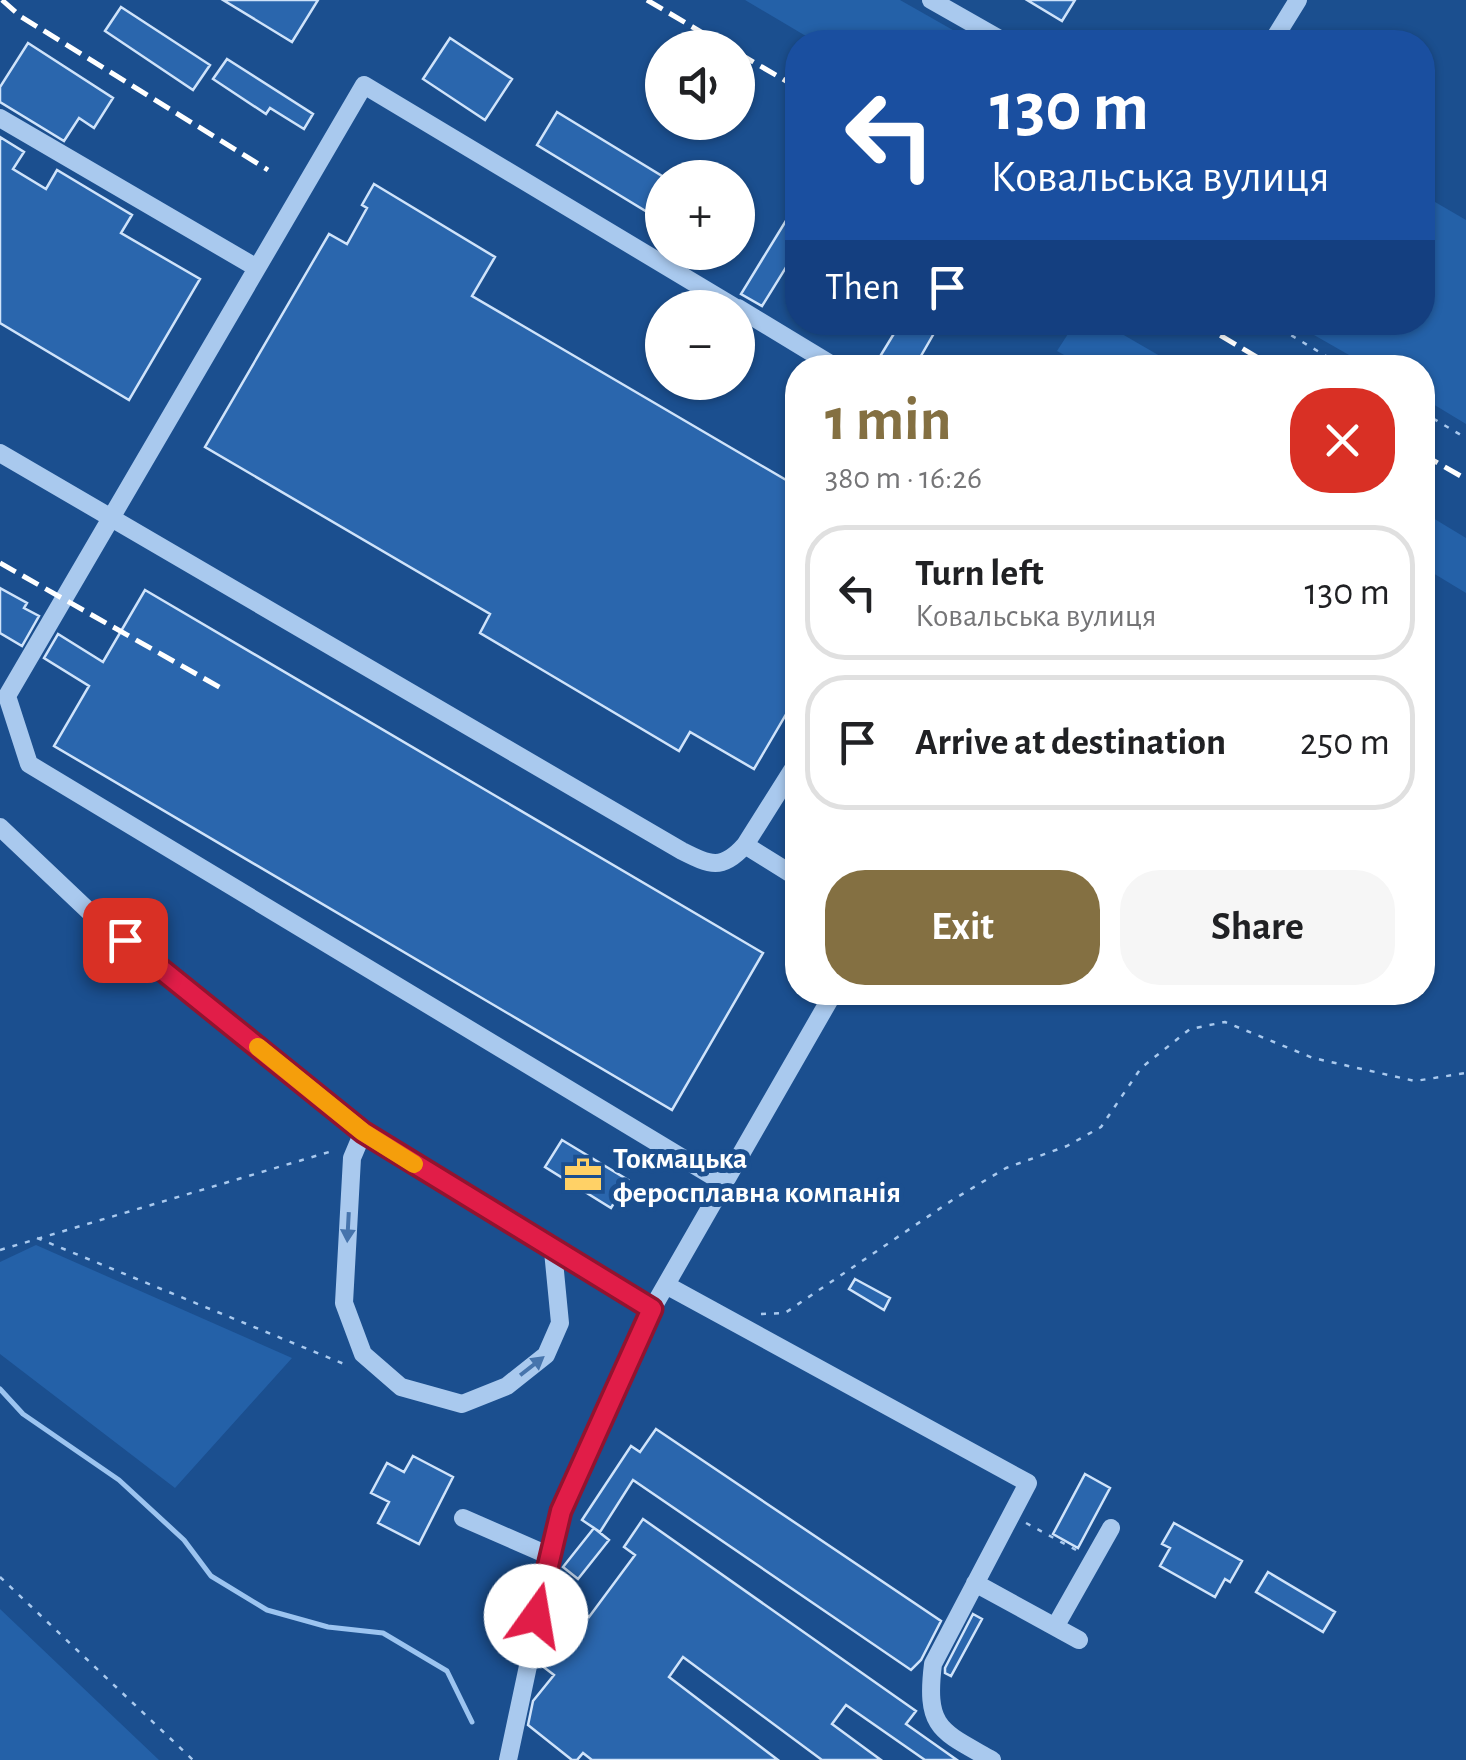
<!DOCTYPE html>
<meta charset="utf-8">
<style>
body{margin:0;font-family:"Alegreya Sans",sans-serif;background:#f6f6f6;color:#202124;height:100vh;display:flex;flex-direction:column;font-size:38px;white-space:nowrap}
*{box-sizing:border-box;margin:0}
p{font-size:32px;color:#757577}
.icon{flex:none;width:55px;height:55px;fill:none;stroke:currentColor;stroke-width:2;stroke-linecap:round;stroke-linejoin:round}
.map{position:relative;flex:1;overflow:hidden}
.sheet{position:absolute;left:785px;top:355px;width:650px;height:650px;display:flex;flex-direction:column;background:#fff;border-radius:40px;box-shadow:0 2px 8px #0004}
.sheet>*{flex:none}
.top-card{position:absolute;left:785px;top:30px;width:650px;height:305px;border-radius:40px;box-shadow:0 2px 8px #0004;background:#1a4fa0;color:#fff;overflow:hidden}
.buttons{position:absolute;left:645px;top:30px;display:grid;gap:20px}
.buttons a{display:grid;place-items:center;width:110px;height:110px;border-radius:50%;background:#fff;box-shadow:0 2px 8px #0004;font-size:50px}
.pin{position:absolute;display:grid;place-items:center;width:85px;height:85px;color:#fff;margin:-42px;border-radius:20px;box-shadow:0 5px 15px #0006}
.me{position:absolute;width:110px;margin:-55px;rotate:13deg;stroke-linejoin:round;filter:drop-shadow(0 0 8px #0008)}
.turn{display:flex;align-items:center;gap:35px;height:210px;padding:0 40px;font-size:45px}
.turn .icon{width:130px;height:130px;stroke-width:2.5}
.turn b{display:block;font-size:70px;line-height:85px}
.then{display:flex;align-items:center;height:95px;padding:0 40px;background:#0003;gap:20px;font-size:38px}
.round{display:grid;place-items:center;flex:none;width:105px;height:105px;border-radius:40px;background:#f6f6f6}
.headline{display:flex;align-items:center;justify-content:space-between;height:170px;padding:0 40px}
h1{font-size:60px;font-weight:700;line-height:75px;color:#847042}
.primary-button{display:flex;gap:20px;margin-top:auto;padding:20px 40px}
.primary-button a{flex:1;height:115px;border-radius:40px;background:#847042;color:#fff;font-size:40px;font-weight:700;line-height:115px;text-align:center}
.primary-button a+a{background:#f6f6f6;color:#202124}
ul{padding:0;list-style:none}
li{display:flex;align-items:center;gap:30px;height:135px;margin:0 20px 15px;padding:0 20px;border:5px solid #e0e0e0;border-radius:40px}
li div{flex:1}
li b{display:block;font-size:38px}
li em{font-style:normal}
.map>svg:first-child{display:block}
</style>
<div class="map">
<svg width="1466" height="1760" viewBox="0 0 1466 1760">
<rect width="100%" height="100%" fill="#1b4f8f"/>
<path fill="#2461a8" d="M745,0H900L974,42H816Z
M1423,195L1466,220V424L1423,398L1422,368L1370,367L1293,323L1422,322Z
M1075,323H1103L1179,367H1086L1057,351Z
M1423,512L1466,538V593L1423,567Z
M36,1245L292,1358L175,1488L0,1354V1262Z
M0,1609L159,1760H0Z"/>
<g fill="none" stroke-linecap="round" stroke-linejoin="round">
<path stroke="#9cc4f0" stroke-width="5" d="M0,1389L23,1414L119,1480L184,1540L211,1576L267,1610L328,1627L383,1633L447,1671L472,1722"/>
</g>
<path fill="#2a66ad" stroke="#cfe3fa" stroke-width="2.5" d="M223,0H318L292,42Z
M1027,0H1075L1062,21Z
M121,7L210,65L193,90L105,31Z
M450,38L512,79L485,120L423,79Z
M28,43L113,98L94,128L79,118L64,141L0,102V87Z
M227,59L313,114L304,129L270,108L266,114L213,79Z
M557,112L662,176V221L537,145Z
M0,137L24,152L13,169L46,189L57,170L132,215L121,233L200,279L129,400L0,323Z
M374,184L495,257L472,296L798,487V694L754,769L690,732L679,751L480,633L490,614L205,447L329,234L347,244L367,208L362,205Z
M787,219L798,226V248L762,306L741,294Z
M901,322H928L937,328L914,368H873Z
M0,588L27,603L24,608L39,616L22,646L0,633Z
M145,590L763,953L672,1110L54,746L89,686L44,658L58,634L103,662Z
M562,1140L628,1180L611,1208L545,1167Z
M855,1279L890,1298L884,1310L849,1289Z
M656,1429L941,1621L921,1660L911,1670L633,1480L600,1532L582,1520L631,1446L640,1452Z
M413,1456L453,1477L419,1544L378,1523L389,1502L371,1493L387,1463L404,1472Z
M1085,1474L1110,1488L1078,1548L1053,1534Z
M643,1519L916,1711L906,1724L957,1760H925L846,1705L832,1724L881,1760H822L683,1657L669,1677L778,1760H592L583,1753L577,1760H572L528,1725L533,1701L554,1675L541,1665L572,1627L553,1610L563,1597L589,1617L635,1555L624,1547Z
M1174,1523L1242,1561L1230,1582L1225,1579L1215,1597L1160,1566L1170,1548L1162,1544Z
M594,1528L609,1540L578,1579L563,1567Z
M1268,1572L1335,1612L1323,1632L1256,1592Z
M973,1614L982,1619L951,1676L945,1673V1668Z"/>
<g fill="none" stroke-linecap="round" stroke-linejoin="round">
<path stroke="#a9c9ee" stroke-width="2.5" stroke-dasharray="5 8" stroke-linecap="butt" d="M1269,322L1346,368
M1422,412L1466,438
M37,1238L349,1366
M0,1250L329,1152
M761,1314L785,1313L954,1199L1006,1168L1067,1146L1101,1127L1141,1068L1190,1029L1225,1022L1313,1058L1415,1081L1466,1073
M1026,1523L1076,1550
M0,1577L193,1760"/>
<path stroke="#a9c9ee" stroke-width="18" d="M931,0L1005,42
M1272,42L1298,0
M0,118L257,268
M738,308L837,368
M0,453L682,851C710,865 722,871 745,845L798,878
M0,827L95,917L363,1132L652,1309
M745,845L798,761
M363,1132L352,1158L344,1303L363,1354L401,1387L462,1404L507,1386L546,1355L560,1323L553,1251
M724,1183L29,764L7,696L364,85L736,308
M666,1285L1028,1483L933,1664C925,1729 941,1731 992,1760
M463,1518L550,1556
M975,1583L1079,1640
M1055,1627L1111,1528
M508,1760L561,1511L652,1309L834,992"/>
<path stroke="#fff" stroke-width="5" stroke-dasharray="18 8" stroke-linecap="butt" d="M2,0L20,16L268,170
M647,0L728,48
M738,53L798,88
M1198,322L1275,368
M1422,454L1466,479
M0,563L221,688"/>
</g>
<defs><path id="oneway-solid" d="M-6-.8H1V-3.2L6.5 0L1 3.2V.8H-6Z" transform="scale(2.5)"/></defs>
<g fill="#4674ac">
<use href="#oneway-solid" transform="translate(348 1227) rotate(93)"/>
<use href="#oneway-solid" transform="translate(532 1366) rotate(-38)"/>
</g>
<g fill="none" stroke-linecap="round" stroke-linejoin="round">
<g stroke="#92132f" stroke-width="25">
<path id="route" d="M125,940L363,1132L652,1309L561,1511L536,1616"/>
</g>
<use href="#route" stroke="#e11d48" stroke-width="18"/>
<path stroke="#f59e0b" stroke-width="18" d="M258,1047L363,1132L414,1164"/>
</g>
<defs>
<g id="office-bare" transform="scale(3)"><path d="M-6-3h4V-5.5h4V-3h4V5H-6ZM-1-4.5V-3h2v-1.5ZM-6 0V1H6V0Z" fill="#ffd166" stroke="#1b4f8f" stroke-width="2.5" paint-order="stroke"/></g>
</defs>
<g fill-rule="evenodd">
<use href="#office-bare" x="583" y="1175"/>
</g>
<g text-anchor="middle" stroke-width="10" stroke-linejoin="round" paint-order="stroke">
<g font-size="30" font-weight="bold" fill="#fff" stroke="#1b4f8f" text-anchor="start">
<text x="613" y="1168">Токмацька<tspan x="613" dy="34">феросплавна компанія</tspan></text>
</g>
</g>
</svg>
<div class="buttons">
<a><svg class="icon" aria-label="sound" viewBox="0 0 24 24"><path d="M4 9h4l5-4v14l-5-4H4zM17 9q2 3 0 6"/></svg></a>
<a>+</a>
<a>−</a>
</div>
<div class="pin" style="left:125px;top:940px;background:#d93025"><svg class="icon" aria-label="arrive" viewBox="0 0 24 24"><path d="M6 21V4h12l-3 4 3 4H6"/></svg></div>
<svg class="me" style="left:536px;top:1616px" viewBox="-20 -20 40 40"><circle r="19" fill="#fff"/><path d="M0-13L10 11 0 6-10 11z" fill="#e11d48"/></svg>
<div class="top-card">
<div class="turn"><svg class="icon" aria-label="left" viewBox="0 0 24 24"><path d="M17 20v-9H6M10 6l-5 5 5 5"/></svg><div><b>130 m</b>Ковальська вулиця</div></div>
<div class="then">Then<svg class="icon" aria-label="arrive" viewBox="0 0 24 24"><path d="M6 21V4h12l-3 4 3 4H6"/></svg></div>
</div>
<section class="sheet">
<div class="headline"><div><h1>1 min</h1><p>380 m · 16:26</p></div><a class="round" style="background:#d93025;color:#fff"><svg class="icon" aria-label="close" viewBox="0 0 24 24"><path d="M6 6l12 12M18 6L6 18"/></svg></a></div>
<ul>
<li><svg class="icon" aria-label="left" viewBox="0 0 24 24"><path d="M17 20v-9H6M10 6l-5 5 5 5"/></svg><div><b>Turn left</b><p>Ковальська вулиця</p></div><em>130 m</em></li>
<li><svg class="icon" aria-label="arrive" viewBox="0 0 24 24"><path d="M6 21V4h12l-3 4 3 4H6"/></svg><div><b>Arrive at destination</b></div><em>250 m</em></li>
</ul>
<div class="primary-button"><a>Exit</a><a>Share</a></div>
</section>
</div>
